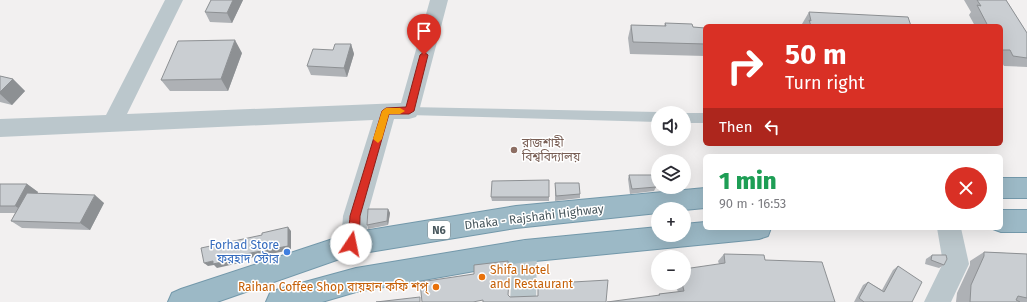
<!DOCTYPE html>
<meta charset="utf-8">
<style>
body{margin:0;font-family:"Fira Sans","Noto Sans Bengali",sans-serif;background:#f2f2f3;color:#2b2b33;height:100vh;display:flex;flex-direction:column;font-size:15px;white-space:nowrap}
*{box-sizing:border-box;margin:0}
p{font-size:13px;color:#7c7c81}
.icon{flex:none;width:22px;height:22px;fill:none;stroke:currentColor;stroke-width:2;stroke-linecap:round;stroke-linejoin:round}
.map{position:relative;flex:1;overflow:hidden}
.details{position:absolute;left:703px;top:154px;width:300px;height:76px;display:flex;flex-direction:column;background:#fff;border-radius:6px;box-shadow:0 4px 16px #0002}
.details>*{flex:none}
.hud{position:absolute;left:703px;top:24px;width:300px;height:122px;border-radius:6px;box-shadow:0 4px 16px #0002;background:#d93025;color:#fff;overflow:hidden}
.buttons{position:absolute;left:651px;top:106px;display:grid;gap:8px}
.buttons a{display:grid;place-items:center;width:40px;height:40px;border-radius:50%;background:#fff;box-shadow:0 4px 16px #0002;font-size:20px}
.pin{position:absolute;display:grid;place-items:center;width:34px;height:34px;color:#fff;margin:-41px -17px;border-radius:50% 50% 50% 0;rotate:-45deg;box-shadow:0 0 4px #0007}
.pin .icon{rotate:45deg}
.me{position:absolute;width:44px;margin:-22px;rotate:11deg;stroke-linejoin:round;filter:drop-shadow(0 0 3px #0008)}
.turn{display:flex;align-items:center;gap:14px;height:84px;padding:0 16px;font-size:18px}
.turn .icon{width:52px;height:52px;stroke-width:2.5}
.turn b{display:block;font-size:28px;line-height:34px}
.then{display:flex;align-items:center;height:38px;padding:0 16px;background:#0003;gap:8px;font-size:15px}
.round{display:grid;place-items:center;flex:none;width:42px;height:42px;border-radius:21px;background:#f2f2f3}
.head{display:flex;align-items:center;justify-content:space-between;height:68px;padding:0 16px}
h1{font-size:24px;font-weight:800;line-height:30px;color:#1e9e55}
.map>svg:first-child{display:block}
</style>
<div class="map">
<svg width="1027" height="302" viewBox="0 0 1027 302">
<rect width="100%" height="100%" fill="#f2f0f0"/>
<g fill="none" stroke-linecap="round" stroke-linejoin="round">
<g stroke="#7398aa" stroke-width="2">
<path id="trunk" d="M1001,178H1027V198H1001Z
M705,188V208L684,210V209H658V213L516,228L351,255L217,302H168L172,293L181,289L351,233L516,206Z
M1001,210H1027V232H1001L993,229L1001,228Z
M705,222V228H771L768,236L759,239L525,262L356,292L322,302H266L270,293L279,289L356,268L525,240L658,227V235H684V224Z"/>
</g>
<path fill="#bbc7cc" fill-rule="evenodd" d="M409,107L658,112L660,113H658V122L409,115L405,114L403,111L405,108Z
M684,113H705V123H684Z"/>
<path fill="#bbc7cc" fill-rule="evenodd" d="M165,0H183L127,114L401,103L430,0H448L419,111L416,117L409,119H394L367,216V228L360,252L351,255L342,252C337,241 343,229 343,216L373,120L0,137V119L106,115Z
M937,228H961L969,264L951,302H924L943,263Z
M525,240L534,243L537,251L536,302H510L513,251L516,243Z"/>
<use href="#trunk" fill="#9cb9c6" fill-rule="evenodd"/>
</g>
<path fill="#aeb1b5" d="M211,0H243L232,23L210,22L205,12Z
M964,0H1006L1027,33V67L1004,66L1001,61V26H975L969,15L971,12Z
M809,12L911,26H802V24Z
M665,23L693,27L705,28V56L630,54L628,38L631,25L664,26Z
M351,44L354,54L347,77L311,75L307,66L333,50Z
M242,53L228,91H170L161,80Z
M0,76L13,79L25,91L12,105L0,102Z
M629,175L656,187L654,191L630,194L628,179Z
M555,183L580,194V198L555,201Z
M0,184H27L38,192L37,194L104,203L90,230L22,228L11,221L15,213H0Z
M491,197H549V201H492Z
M388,209L390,213L388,225L368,229L367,225Z
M984,252L1027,254V302H956L957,293L970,265V261Z
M724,254L765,260L835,302L658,295L659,294L678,292L675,283H684L719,264L718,261Z
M932,255L944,265L939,268L925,264L926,259Z
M898,266L912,302H854L863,285L868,282L882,290L893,270Z"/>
<path fill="#8d9093" d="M233,0H243L232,23L227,13Z
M235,40L242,53L228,91L221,79Z
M351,44L354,54L347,77L344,68Z
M13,79L25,91L12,105L0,94V92Z
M27,184L38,192L26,213L15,206Z
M95,195L104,203L90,230L80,223Z
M388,209L390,213L388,225L387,221Z
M288,227L291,231V250L244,259V262L217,268L214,265L208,266L204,263L240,255Z"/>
<path fill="#caced2" stroke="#8d9093" d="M211,0H233L227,13L205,12Z
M977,0H1006L1027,33V58L1013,56L1010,50H1001V26H988L977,5L981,6Z
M809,12L908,17L911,26H811L809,20L811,21Z
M665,23L692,24L693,27L705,28V44L633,42L631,25L666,26Z
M235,40L221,79L161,80L178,41Z
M335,44H351L344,68L307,66L313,49L333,50Z
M0,76L13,79L0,92Z
M629,175H654L656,187L632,189Z
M549,180V197H491L492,181Z
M555,183H579L580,194L556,196Z
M0,184H27L15,206H0Z
M27,193L95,195L80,223L11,221Z
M368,209H388L387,221L367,225Z
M288,227V246L240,255V258L213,264V261L204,263L201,248L262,235V233Z
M984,252L1027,254V298L1018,296L1016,300L1020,302H970L971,285L984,256Z
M724,254L764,255L765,260L822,262L835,302H607L660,295L659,294L684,291L682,283H684V269L725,263Z
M932,255H946L947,259L944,265L931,260Z
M508,261L509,279L508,295L510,297L538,296V284L608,280L606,302H483V300L473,302H422L420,282L474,274V265Z
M898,266L922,282L912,302H864L859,298L868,282L884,292Z
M420,297V302H376Z"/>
<path fill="#d93025" stroke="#8d1f18" d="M424,52L428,55L414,111L409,114H389L360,216C360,226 359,238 355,248L351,249L348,248C345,242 350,224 350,216L382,111L386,108L406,107L420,55Z"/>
<path fill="#f59e0b" d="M386,108H400L405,111L400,114H389L382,139L378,143L373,139L382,111Z"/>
<circle fill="#8d6e63" stroke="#fff" stroke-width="1.5" cx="514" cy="150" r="4"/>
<circle fill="#3f7fe0" stroke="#fff" stroke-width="1.5" cx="287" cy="252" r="4"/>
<g fill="#e8710a" stroke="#fff" stroke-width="1.5">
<circle cx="482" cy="277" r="4"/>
<circle cx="436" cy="287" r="4"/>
</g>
<g text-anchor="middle" stroke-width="3" stroke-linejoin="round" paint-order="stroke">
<rect fill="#fff" stroke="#7f898e" stroke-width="1" x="428" y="221" width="22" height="18" rx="3"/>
<g font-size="11" font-weight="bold" fill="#48575d">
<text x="439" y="234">N6</text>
</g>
<g font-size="12" fill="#785e54" stroke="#fff" text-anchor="start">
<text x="522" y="147">রাজশাহী<tspan x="522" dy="14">বিশ্ববিদ্যালয়</tspan></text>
</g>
<g font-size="12" fill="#48575d" stroke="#fff">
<text transform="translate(534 217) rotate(-7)" y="4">Dhaka - Rajshahi Highway</text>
</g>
<g font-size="12" fill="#366cbe" stroke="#fff" text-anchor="end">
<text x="279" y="249">Forhad Store<tspan x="279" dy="14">ফরহাদ স্টোর</tspan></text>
</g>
<g font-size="12" fill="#c56008" stroke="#fff" text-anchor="start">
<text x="490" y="274">Shifa Hotel<tspan x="490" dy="14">and Restaurant</tspan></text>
<text x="428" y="291" text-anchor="end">Raihan Coffee Shop রায়হান কফি শপ্</text>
</g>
</g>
</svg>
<div class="buttons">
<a><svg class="icon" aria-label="sound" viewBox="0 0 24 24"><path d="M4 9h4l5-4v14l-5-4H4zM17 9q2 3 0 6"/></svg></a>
<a><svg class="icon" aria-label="layers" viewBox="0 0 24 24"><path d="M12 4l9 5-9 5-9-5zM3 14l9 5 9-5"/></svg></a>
<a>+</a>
<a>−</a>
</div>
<div class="pin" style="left:424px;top:55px;background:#d93025"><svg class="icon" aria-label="arrive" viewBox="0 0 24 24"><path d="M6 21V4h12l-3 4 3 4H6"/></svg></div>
<svg class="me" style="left:351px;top:244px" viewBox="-20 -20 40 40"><circle r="19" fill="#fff"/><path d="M0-13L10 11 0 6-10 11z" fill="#d93025"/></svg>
<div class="hud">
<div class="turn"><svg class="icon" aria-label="right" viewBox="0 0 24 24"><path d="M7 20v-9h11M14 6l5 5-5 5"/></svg><div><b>50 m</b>Turn right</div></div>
<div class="then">Then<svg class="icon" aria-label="left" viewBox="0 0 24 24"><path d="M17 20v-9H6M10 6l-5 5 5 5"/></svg></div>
</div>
<section class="details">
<div class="head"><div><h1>1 min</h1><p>90 m · 16:53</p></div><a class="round" style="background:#d93025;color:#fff"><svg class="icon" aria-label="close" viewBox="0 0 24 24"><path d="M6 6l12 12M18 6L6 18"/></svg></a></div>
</section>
</div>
